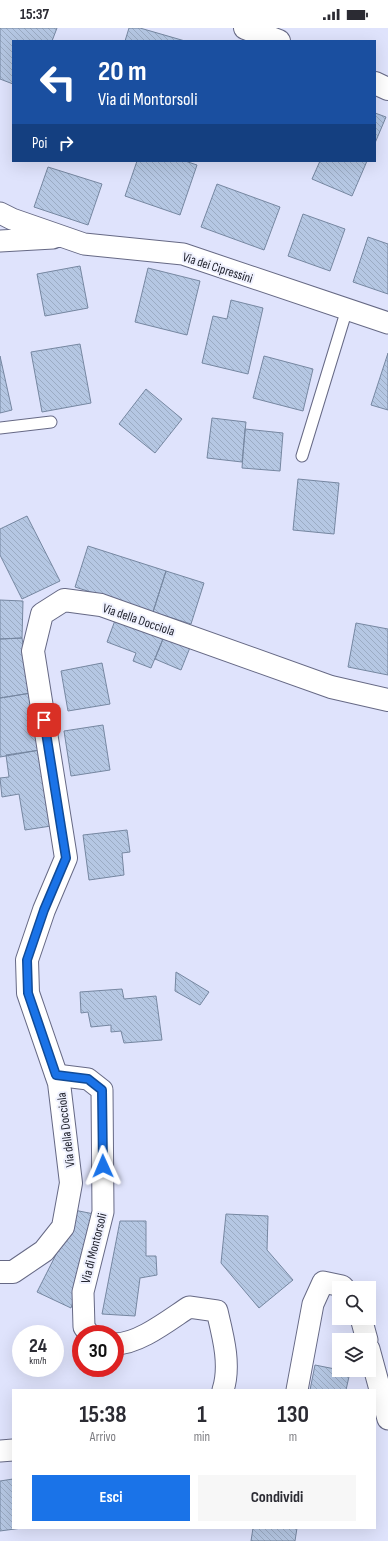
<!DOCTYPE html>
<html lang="it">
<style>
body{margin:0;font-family:"Sofia Sans Condensed",sans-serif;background:#f7f7f7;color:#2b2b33;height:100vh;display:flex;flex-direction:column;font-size:15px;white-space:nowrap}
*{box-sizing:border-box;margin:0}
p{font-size:13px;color:#7c7c81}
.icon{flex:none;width:22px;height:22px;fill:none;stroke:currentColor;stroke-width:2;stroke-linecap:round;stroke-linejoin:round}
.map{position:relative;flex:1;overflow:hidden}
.sheet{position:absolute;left:12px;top:1361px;width:364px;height:140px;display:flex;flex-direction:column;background:#fff;border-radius:0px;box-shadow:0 4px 16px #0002}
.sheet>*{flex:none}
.hud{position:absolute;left:12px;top:12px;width:364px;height:122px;border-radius:0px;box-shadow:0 4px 16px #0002;background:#1a4fa0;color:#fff;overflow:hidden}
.buttons{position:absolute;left:332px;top:1253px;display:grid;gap:8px}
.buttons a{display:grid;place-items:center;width:44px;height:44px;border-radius:0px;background:#fff;box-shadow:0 4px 16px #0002;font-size:20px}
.speed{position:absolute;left:12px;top:1297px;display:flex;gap:8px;font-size:20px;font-weight:700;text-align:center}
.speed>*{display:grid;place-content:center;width:52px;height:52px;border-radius:50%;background:#fff;box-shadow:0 4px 16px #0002;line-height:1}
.speed small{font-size:10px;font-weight:400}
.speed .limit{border:6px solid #d22;background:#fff;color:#111}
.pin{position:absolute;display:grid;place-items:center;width:34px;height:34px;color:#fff;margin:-17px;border-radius:8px;box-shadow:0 2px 6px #0006}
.me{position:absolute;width:44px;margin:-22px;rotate:359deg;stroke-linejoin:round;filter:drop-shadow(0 0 3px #0008)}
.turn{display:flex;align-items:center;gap:14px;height:84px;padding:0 20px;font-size:18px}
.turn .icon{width:52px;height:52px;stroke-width:2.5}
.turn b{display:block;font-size:28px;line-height:34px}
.then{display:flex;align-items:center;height:38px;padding:0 20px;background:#0003;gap:8px;font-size:15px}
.eta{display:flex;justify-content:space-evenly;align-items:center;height:68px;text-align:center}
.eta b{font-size:24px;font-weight:700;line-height:28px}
.action{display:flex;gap:8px;margin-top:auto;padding:8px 20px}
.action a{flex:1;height:46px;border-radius:0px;background:#1a73e8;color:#fff;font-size:16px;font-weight:700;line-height:46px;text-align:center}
.action a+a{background:#f7f7f7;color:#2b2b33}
.status{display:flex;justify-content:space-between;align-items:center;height:28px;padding:0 20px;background:#fff;direction:ltr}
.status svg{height:11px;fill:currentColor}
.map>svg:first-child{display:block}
</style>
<div class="status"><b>15:37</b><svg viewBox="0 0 49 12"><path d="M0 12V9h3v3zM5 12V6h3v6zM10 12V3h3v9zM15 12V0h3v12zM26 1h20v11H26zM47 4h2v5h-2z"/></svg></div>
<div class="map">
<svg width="388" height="1513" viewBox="0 0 388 1513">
<defs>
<pattern id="building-back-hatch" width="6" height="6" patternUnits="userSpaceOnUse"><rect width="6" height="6" fill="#b5c7e3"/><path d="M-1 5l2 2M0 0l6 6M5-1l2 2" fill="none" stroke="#9babc3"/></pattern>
</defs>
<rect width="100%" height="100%" fill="#dfe3fc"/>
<path fill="url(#building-back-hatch)" stroke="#7687a1" d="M0,0H57L52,13H13V56L0,51Z
M129,0H140L185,13H125Z
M375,85L386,89L375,115Z
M137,133H185L197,137L180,187L125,168Z
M320,133H367L352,168L312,151Z
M48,139L102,156L88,197L34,179Z
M217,156L280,179L264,222L201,199Z
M303,186L345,201L330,243L288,228Z
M368,209L388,216V266L353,254Z
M80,238L88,280L45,288L37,246Z
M148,240L200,253L187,307L135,294Z
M231,272L263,280L248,346L202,335L213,288L227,291Z
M80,316L91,375L42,384L31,324Z
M388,325V382L371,377Z
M0,328L12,382L0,385Z
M264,328L313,341L303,383L253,370Z
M146,361L182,391L155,425L119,396Z
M212,390L246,394L242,434L207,430Z
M245,401L283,405L280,443L242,440Z
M298,451L339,455L334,506L293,502Z
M27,488L60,553L22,571L0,527V501Z
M88,518L166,543L153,584L75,559Z
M166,543L204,555L191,596L153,584Z
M0,572L23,573L22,610L0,611Z
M117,587L165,606L151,640L133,633L136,625L107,614Z
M356,595L388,601V647L348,639Z
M165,606L191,617L181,642L155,631Z
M22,610L31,665L0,670V611Z
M102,635L110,676L68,683L61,643Z
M31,665L40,722L0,729V670Z
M103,697L110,742L71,748L64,703Z
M40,722L51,798L25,802L19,766L2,769L0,750L9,749L6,727Z
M127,802L130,824L122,825L124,847L89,852L83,807Z
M176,944L209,964L200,977L175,963Z
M122,961L124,971L156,968L162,1012L124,1015L121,1003L111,1004V997L91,999L88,984L81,985L80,964Z
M74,1182L94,1186V1205L71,1280L37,1264L74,1191Z
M226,1186L268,1188L267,1222L293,1252L259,1280L221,1235Z
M120,1193H146V1228H156L157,1247L140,1250L135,1288L102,1286Z
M315,1337L350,1344L346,1362H310Z
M13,1451V1500H22L0,1503V1453Z
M253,1500H297L295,1513H251Z"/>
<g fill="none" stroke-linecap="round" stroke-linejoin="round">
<g stroke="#666985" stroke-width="13">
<path id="service" d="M0,400L51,394
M302,428L347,281"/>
</g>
<g stroke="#666985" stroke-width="23">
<path id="minor" d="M0,185L12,191L84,216L183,226L388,295
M0,213L53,210
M56,1047L88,1051L102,1062L103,1184L83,1264L84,1299L89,1306
M361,1290L367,1312
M115,1316C139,1316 169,1292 189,1279L217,1283C223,1308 231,1337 223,1362
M369,1321L388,1391
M297,1362L313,1276L323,1254L342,1258L344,1260
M0,1423L13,1422"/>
</g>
<g stroke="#666985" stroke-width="24">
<path id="tertiary" d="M0,1244H13L44,1223L63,1199L71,1155L59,1055L28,965L27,932L44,882L66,830L33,623L42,586L64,572L101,577L331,659L388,672"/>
</g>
<g stroke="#666985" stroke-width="24">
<path id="primary" d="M245,0L279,13
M375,55L388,61"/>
</g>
<use href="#service" stroke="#fff" stroke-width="11"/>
<use href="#minor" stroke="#fff" stroke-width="21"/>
<use href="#tertiary" stroke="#fff" stroke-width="22"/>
<use href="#primary" stroke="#fff" stroke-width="22"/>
</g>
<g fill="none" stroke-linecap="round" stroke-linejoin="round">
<g stroke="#114b97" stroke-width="10">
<path id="route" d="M44,692L66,830L44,882L27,932L28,965L56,1047L88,1051L102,1062L103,1138"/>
</g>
<use href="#route" stroke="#1a73e8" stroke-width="7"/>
</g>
<g text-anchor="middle" stroke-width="4" stroke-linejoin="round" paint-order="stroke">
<g font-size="13" fill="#22242f" stroke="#eff1fe">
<text transform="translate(218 239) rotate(18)" y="5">Via dei Cipressini</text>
<text transform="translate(139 591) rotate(19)" y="5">Via della Docciola</text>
<text transform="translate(65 1102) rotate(-97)" y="5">Via della Docciola</text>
<text transform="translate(93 1220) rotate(-76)" y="5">Via di Montorsoli</text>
</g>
</g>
</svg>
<div class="buttons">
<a><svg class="icon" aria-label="search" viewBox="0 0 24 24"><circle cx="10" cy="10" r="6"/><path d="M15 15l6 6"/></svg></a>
<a><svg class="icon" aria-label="layers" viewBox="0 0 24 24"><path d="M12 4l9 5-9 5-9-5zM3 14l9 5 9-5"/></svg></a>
</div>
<div class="speed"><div>24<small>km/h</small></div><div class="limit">30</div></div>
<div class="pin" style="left:44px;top:692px;background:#d93025"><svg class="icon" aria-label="arrive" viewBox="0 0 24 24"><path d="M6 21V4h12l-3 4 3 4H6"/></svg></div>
<svg class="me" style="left:103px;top:1138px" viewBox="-20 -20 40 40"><path d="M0-17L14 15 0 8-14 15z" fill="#1a73e8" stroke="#fff" stroke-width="4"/></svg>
<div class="hud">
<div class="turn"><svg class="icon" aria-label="left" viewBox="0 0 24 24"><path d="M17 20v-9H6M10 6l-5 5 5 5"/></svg><div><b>20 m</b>Via di Montorsoli</div></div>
<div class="then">Poi<svg class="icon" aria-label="right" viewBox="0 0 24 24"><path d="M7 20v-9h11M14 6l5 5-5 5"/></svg></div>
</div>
<section class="sheet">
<div class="eta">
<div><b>15:38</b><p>Arrivo</p></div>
<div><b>1</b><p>min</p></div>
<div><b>130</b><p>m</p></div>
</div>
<div class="action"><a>Esci</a><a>Condividi</a></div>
</section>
</div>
